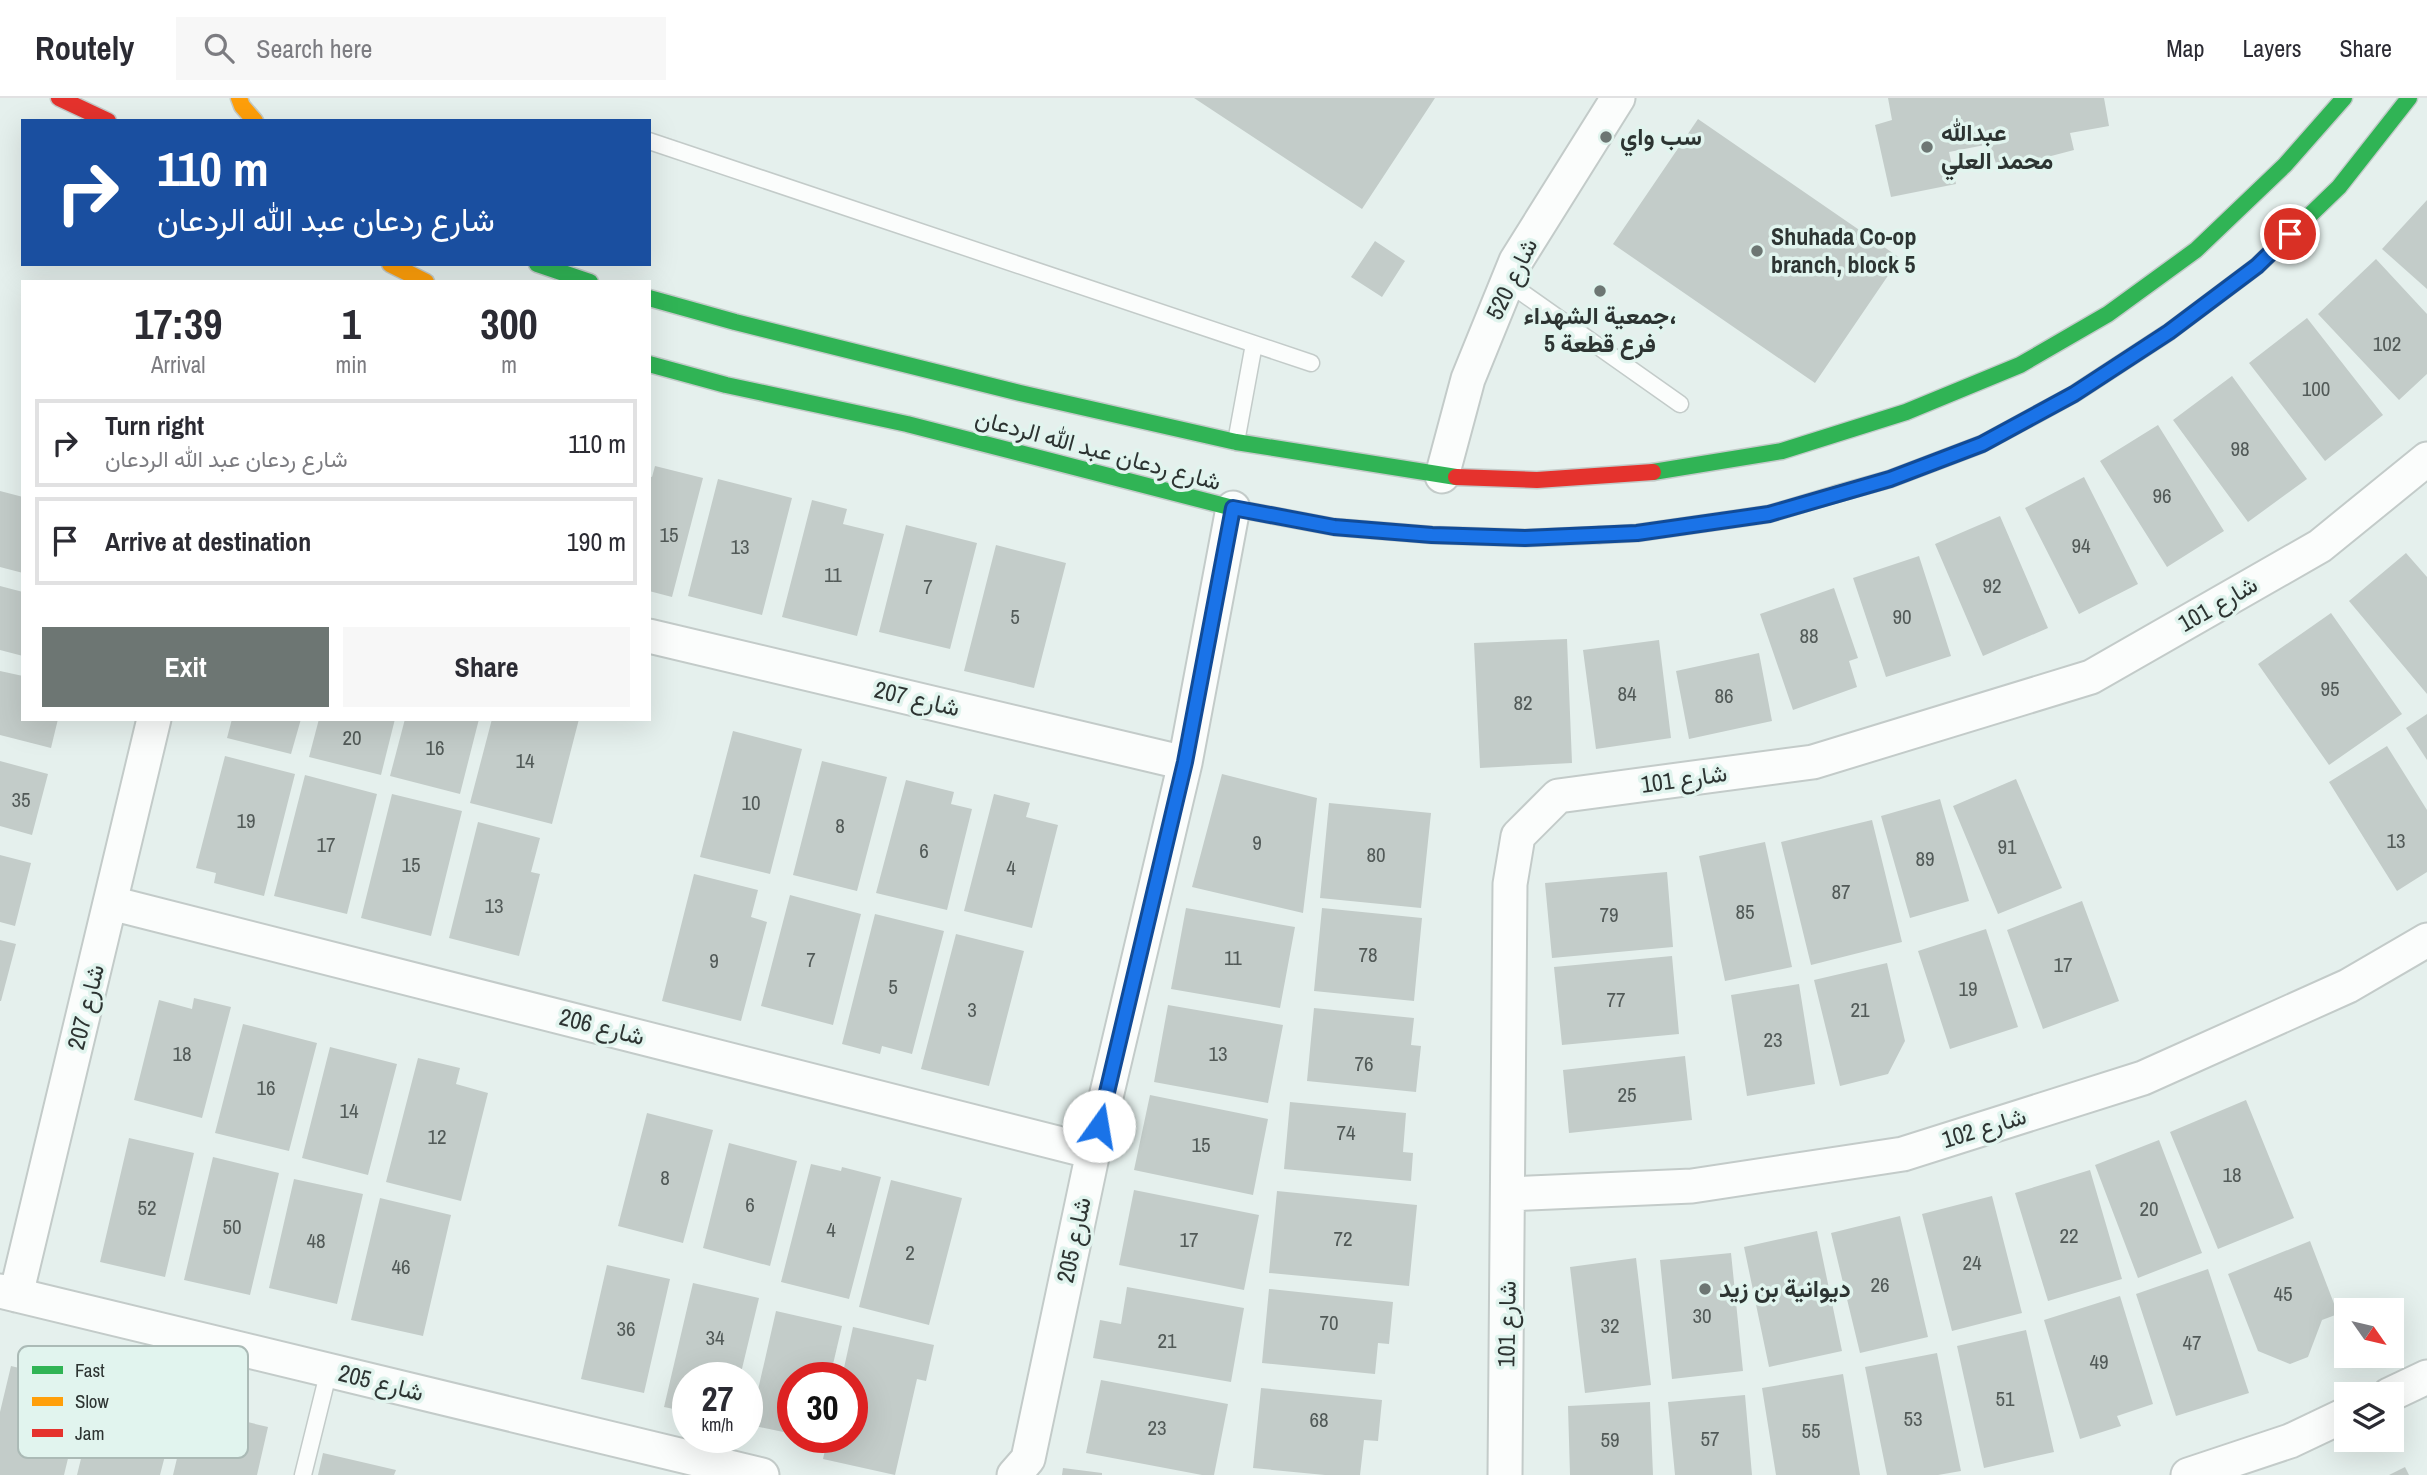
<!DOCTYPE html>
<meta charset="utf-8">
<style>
body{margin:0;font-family:"Archivo Narrow",Vazirmatn,sans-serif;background:#f7f7f7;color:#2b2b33;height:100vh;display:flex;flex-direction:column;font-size:26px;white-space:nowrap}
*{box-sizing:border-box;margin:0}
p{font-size:23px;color:#7c7c81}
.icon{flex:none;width:38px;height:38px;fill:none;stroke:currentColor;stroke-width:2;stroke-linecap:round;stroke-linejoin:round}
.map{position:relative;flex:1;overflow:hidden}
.details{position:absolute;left:21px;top:182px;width:630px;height:441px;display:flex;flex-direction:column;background:#fff;border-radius:0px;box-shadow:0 7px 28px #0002}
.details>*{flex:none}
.banner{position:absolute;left:21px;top:21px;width:630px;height:147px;border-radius:0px;box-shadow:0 7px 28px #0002;background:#1a4fa0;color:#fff;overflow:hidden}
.needle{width:46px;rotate:124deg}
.controls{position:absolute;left:2334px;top:1200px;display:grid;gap:14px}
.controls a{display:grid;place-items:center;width:70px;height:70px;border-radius:0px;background:#fff;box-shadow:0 7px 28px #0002;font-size:35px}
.speed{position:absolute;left:672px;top:1264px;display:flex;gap:14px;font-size:35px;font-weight:700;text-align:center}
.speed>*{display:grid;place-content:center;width:91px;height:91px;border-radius:50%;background:#fff;box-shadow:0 7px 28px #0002;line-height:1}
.speed small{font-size:18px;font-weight:400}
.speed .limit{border:10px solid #d22;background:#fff;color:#111}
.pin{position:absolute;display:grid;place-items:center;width:60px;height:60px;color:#fff;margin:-30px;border:4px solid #fff;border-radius:50%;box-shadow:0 2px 7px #0007}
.me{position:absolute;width:77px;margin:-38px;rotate:13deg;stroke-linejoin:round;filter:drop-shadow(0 0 5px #0008)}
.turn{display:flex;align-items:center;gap:24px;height:147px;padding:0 21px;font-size:32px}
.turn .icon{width:91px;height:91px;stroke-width:2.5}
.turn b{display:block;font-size:49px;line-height:60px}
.eta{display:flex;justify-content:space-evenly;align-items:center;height:119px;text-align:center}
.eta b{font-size:42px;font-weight:700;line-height:49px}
.action{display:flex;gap:14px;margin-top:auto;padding:14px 21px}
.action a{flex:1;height:80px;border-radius:0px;background:#6d7673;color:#fff;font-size:28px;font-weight:700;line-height:80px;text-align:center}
.action a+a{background:#f7f7f7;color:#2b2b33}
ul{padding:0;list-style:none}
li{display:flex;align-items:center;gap:21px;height:88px;margin:0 14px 10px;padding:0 7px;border:4px solid #e1e1e2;border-radius:0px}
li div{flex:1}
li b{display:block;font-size:26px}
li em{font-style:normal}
header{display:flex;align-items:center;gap:42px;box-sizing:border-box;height:98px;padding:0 35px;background:#fff;border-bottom:2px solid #e1e1e2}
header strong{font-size:33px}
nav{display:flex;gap:38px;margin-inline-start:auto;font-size:24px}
.search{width:490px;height:63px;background:#f7f7f7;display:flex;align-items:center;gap:18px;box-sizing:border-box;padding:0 24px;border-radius:0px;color:#7c7c81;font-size:26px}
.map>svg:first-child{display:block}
</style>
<header>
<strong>Routely</strong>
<div class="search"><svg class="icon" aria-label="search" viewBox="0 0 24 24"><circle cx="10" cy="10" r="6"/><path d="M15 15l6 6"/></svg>Search here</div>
<nav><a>Map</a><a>Layers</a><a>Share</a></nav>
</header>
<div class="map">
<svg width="2427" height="1377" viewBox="0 0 2427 1377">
<rect width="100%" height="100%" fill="#e5f0ed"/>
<path fill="#c3ccc9" d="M1194,0H1435L1362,111Z
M1888,0H2104L2109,28L2070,35L2074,52L1998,72L1990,46L1949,54L1956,86L1891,99L1875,27L1892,22Z
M1698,21L1900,160L1815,285L1613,146Z
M2427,102V191L2382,151Z
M1375,143L1405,163L1382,199L1351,179Z
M2376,161L2427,216V276L2399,302L2318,216Z
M2307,220L2383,317L2325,363L2249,265Z
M2232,278L2307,381L2248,424L2173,322Z
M2158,327L2224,433L2167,469L2100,363Z
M655,368L703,380L672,499L649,493V378L652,379Z
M2084,379L2138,486L2079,516L2025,410Z
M718,381L792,400L762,517L688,498Z
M0,393L23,399V475L0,469Z
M812,402L847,411L843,426L884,436L857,538L782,519Z
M2000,418L2048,530L1983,558L1935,446Z
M906,427L977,445L950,551L879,534Z
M996,447L1066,465L1034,590L964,573Z
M2406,455L2427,479V596L2349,503Z
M1919,458L1951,558L1886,579L1853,480Z
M0,488L23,494V558L0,552Z
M1834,490L1858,560L1849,563L1857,589L1793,612L1760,516Z
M2331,515L2402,616L2329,667L2258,566Z
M1567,541L1572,665L1480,670L1474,545Z
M1659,542L1671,640L1596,651L1583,552Z
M1759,555L1772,623L1689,641L1676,573Z
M0,573L23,578V621H58L51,650L0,637Z
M2427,616V662L2406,630Z
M232,621H301L291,656L227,640Z
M319,621H395L381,677L309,659Z
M405,621H479L460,696L390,678Z
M492,621H579L552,726L470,705Z
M733,633L802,651L770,776L700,759Z
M2387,648L2427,712V774L2397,793L2329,684Z
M225,658L295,676L264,798L214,785L216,775L196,770Z
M0,663L48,676L32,737L0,728Z
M822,663L887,679L857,793L793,777Z
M1222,676L1317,700L1303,815L1192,789Z
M305,677L377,696L347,816L274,798Z
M2016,681L2062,790L1998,816L1953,708Z
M906,682L954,694L951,706L972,711L947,812L876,795Z
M392,696L462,713L431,838L361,820Z
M994,696L1030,705L1026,719L1058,727L1032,830L964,813Z
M1940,701L1969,803L1910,820L1881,718Z
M1329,705L1431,715L1421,810L1320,800Z
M1872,722L1902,844L1811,867L1781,744Z
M478,724L540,740L531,774L540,776L519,858L449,840Z
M1765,744L1792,869L1725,883L1699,758Z
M0,757L31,765L15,828L0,824Z
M1667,774L1673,849L1552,860L1545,785Z
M694,776L758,792L751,819L767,824L741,923L662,903Z
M790,797L861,816L833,927L761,908Z
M2082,803L2119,903L2043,931L2007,832Z
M1186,810L1295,829L1280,910L1171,891Z
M1322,810L1422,820L1414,903L1314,893Z
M875,816L944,833L912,956L882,948L880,956L842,946Z
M1986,831L2018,929L1950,951L1918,853Z
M956,836L1024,853L989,988L921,971Z
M0,842L16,846L1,903H0Z
M1672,858L1679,936L1562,947L1554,869Z
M1887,865L1905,943L1888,976L1840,988L1814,882Z
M1799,886L1815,986L1747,998L1731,897Z
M194,900L231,909L202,1020L134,1002L159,902L192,911Z
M1168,907L1283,927L1268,1005L1154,984Z
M1314,910L1414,920L1411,947L1421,948L1416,994L1307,983Z
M243,926L317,945L289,1053L215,1035Z
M330,949L397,966L368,1077L302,1060Z
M1685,958L1692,1022L1569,1035L1563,972Z
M418,960L460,970L456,986L488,995L461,1103L386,1084Z
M1150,997L1268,1021L1253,1097L1134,1072Z
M2246,1002L2294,1120L2218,1151L2170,1034Z
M1290,1004L1406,1015L1403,1054L1413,1055L1411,1083L1284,1071Z
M647,1015L713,1032L683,1145L618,1128Z
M129,1040L194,1055L165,1179L100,1164Z
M2159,1042L2202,1155L2138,1180L2095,1067Z
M729,1045L797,1063L770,1168L703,1150Z
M213,1059L279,1075L250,1197L184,1182Z
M811,1066L841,1073L842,1069L881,1079L849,1201L781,1184Z
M2090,1072L2122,1181L2048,1203L2015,1095Z
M294,1081L363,1096L337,1206L269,1190Z
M891,1082L962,1100L929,1227L859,1209Z
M1134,1092L1259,1117L1244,1192L1119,1167Z
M1277,1093L1417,1107L1409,1188L1269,1175Z
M1992,1098L2022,1215L1952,1233L1922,1116Z
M380,1100L451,1117L423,1238L351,1222Z
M1900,1118L1928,1239L1860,1255L1831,1135Z
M1817,1133L1842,1253L1769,1269L1744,1149Z
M2310,1143L2338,1216L2322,1222L2308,1259L2290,1266L2258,1253L2228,1176Z
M1731,1155L1743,1273L1672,1281L1660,1162Z
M1636,1160L1651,1287L1585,1295L1570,1169Z
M607,1167L670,1181L644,1295L581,1281Z
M2208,1171L2249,1295L2176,1318L2136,1196Z
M693,1185L759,1200L740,1279H688V1314L664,1309Z
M1127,1189L1244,1210L1231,1284L1093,1260L1100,1222L1121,1226Z
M1269,1191L1393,1204L1389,1246L1378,1245L1375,1276L1262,1265Z
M2120,1198L2153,1306L2117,1318L2121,1328L2080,1341L2044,1222Z
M776,1213L842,1228L830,1279H793V1336L750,1327Z
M853,1229L934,1247L926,1283L917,1281L895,1377L823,1361L828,1339H852V1279H842Z
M2026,1232L2054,1354L1984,1370L1957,1248Z
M1937,1255L1961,1373L1938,1377H1887L1865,1269Z
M11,1268L86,1286L64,1377H0V1314Z
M1843,1276L1860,1377H1776L1762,1290Z
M1101,1282L1228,1306L1214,1377H1202L1086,1355Z
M1261,1290L1382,1302L1378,1343L1364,1342L1360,1377H1325L1253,1370Z
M98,1291L177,1311L160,1377H77Z
M1745,1297L1752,1377H1675L1668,1304Z
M1650,1304L1653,1377H1570L1568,1308Z
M189,1310L268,1329L257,1377H173Z
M323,1355L396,1372L394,1377H318Z
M2405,1369L2409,1377H2389Z
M1063,1370L1102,1375V1377H1062Z"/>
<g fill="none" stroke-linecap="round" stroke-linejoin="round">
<g stroke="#c3cbc9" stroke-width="19">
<path id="lane" d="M649,43L1311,265
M1507,184L1680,306
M1236,344L1254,246
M303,1377L329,1272"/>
</g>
<g stroke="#c3cbc9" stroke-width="37">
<path id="street" d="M1442,378L1468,281L1516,163L1618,0
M649,538L1185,665
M111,805L1093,1054
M1508,1096L1692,1088L1903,1056L2143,980L2348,888L2427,842
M0,1193L762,1377
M16,1197L154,621
M2389,1297L2427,1279
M1014,1377L1028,1361L1093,1054L1185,665L1233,410
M1505,1377L1510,786L1518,738L1558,698L1813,664L2091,579L2320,448L2427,361
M2188,1377L2290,1343L2347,1316"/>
</g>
<g stroke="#c3cbc9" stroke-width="19">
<path id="fast" d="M537,166L590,184
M649,200L735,224L1020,295L1236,344L1456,379
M649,266L726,287L907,326L1233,410L1334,429L1432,437L1526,440L1599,437
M1653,374L1782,353L1906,314L2020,267L2108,216L2196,152L2285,67L2344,0
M1836,396L1890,381L1982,346L2074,296L2169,234L2257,168L2339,89L2409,0"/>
</g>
<g stroke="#c3cbc9" stroke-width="19">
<path id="slow" d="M239,0L242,8L255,23
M390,166L426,184
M1599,437L1637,435L1769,416L1836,396"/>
</g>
<g stroke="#c3cbc9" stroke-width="19">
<path id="jam" d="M59,0L108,23
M1456,379L1537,382L1653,374"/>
</g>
<use href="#lane" stroke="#fbfdfc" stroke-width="16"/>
<use href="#street" stroke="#fbfdfc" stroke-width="33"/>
<use href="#fast" stroke="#30b455" stroke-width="16"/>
<use href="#slow" stroke="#ff9f0a" stroke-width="16"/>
<use href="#jam" stroke="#e5322d" stroke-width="16"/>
</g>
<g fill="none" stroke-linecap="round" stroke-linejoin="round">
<g stroke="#114b97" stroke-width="18">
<path id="route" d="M1099,1028L1185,664L1233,410L1334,429L1432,437L1525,440L1637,435L1769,416L1890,381L1982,346L2074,296L2169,234L2257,168L2290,136"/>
</g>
<use href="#route" stroke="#1a73e8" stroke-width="12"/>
</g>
<g fill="#6d7673" stroke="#e1f4ee" stroke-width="2.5">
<circle cx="1606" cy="39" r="7"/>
<circle cx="1927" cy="49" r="7"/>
<circle cx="1757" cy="153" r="7"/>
<circle cx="1600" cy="193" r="7"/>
<circle cx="1705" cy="1191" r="7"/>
</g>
<g text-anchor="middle" stroke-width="7" stroke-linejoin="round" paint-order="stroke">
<g font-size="21" fill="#525a58">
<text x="2387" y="253">102</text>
<text x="2316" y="298">100</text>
<text x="2240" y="358">98</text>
<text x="2162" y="405">96</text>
<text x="669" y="444">15</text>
<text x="2081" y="455">94</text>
<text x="740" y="456">13</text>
<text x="833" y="484">11</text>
<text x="1992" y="495">92</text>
<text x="928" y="496">7</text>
<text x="1015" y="526">5</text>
<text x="1902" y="526">90</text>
<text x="1809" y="545">88</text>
<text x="2330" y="598">95</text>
<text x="1627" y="603">84</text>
<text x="1724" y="605">86</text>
<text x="1523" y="612">82</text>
<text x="352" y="647">20</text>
<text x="435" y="657">16</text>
<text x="525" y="670">14</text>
<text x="21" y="709">35</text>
<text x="751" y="712">10</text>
<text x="246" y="730">19</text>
<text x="840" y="735">8</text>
<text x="2396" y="750">13</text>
<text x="1257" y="752">9</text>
<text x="326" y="754">17</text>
<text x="2007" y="756">91</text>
<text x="924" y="760">6</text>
<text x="1376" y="764">80</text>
<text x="1925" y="768">89</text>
<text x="411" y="774">15</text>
<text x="1011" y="777">4</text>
<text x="1841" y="801">87</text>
<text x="494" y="815">13</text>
<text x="1745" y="821">85</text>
<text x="1609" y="824">79</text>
<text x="1368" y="864">78</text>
<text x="1233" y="867">11</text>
<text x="811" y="869">7</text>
<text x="714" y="870">9</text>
<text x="2063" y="874">17</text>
<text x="893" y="896">5</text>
<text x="1968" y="898">19</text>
<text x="1616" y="909">77</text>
<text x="972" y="919">3</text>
<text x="1860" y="919">21</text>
<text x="1773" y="949">23</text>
<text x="182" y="963">18</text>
<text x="1218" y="963">13</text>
<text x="1364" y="973">76</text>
<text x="266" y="997">16</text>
<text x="1627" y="1004">25</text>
<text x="349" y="1020">14</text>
<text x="1346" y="1042">74</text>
<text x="437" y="1046">12</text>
<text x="1201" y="1054">15</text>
<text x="2232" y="1084">18</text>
<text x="665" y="1087">8</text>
<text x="750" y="1114">6</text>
<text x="147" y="1117">52</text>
<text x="2149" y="1118">20</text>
<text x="232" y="1136">50</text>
<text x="831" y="1139">4</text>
<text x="2069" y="1145">22</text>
<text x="1343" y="1148">72</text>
<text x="1189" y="1149">17</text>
<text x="316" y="1150">48</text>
<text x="910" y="1162">2</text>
<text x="1972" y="1172">24</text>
<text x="401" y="1176">46</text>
<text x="1880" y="1194">26</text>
<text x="2283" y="1203">45</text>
<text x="1702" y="1225">30</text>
<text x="1329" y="1232">70</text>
<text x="1610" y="1235">32</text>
<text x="626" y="1238">36</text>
<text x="715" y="1247">34</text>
<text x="1167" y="1250">21</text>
<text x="2192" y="1252">47</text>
<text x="2099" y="1271">49</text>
<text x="2005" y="1308">51</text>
<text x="1913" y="1328">53</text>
<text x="1319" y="1329">68</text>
<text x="1157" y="1337">23</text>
<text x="1811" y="1340">55</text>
<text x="1710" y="1348">57</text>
<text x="1610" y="1349">59</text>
</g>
<g font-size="24" font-weight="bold" fill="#2d3432" stroke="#e1f4ee" text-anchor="start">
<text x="1941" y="43">عبدالله<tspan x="1941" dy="28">محمد العلي</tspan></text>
<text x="1620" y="47">سب واي</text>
<text x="1771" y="147">Shuhada Co-op<tspan x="1771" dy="28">branch, block 5</tspan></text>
<text x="1600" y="226" text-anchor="middle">جمعية الشهداء،<tspan x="1600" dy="28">فرع قطعة 5</tspan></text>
<text x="1719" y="1199">ديوانية بن زيد</text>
</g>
<g font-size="24" fill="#2d3432" stroke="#e1f4ee">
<text transform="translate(1512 181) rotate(-64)" y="8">شارع 520</text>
<text transform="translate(1098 352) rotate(15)" y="8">شارع ردعان عبد الله الردعان</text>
<text transform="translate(2218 506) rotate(-30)" y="8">شارع 101</text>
<text transform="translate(917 601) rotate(13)" y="8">شارع 207</text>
<text transform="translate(1684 681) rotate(-8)" y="8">شارع 101</text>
<text transform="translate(86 909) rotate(-76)" y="8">شارع 207</text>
<text transform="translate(602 929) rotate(14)" y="8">شارع 206</text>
<text transform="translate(1984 1030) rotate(-17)" y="8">شارع 102</text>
<text transform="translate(1074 1142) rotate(-78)" y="8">شارع 205</text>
<text transform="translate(1507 1226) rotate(-89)" y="8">شارع 101</text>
<text transform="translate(381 1285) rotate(14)" y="8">شارع 205</text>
</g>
</g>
<rect x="18" y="1248" width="230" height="112" rx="10" fill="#e1f4ee" stroke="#abbab6" stroke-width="2"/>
<rect x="32" y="1268" width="31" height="8" fill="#30b455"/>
<rect x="32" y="1299" width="31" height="9" fill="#ff9f0a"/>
<rect x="32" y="1331" width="31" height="8" fill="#e5322d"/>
<g font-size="19" fill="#2d3432">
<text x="75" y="1279">Fast</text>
<text x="75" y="1310">Slow</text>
<text x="75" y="1342">Jam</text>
</g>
</svg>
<div class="controls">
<a><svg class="needle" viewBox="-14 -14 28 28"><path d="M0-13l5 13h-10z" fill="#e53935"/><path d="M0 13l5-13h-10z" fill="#7c7c81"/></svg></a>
<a><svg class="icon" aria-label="layers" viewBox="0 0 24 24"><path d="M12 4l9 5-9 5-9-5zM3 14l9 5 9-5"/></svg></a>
</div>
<div class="speed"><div>27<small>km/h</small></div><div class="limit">30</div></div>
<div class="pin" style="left:2290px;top:136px;background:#d93025"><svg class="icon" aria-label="arrive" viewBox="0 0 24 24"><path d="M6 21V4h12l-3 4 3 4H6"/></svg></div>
<svg class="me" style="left:1099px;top:1028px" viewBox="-20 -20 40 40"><circle r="19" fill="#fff"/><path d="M0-13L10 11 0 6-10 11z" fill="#1a73e8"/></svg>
<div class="banner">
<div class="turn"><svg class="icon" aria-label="right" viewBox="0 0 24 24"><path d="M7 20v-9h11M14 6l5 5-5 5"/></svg><div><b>110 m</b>شارع ردعان عبد الله الردعان</div></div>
</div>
<section class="details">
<div class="eta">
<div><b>17:39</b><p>Arrival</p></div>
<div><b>1</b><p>min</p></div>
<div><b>300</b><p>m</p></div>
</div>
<ul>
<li><svg class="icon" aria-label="right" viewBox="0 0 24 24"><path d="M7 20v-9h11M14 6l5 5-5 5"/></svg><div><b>Turn right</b><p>شارع ردعان عبد الله الردعان</p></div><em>110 m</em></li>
<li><svg class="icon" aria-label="arrive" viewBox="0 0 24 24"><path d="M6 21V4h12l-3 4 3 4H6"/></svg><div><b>Arrive at destination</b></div><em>190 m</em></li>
</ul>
<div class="action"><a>Exit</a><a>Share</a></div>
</section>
</div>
